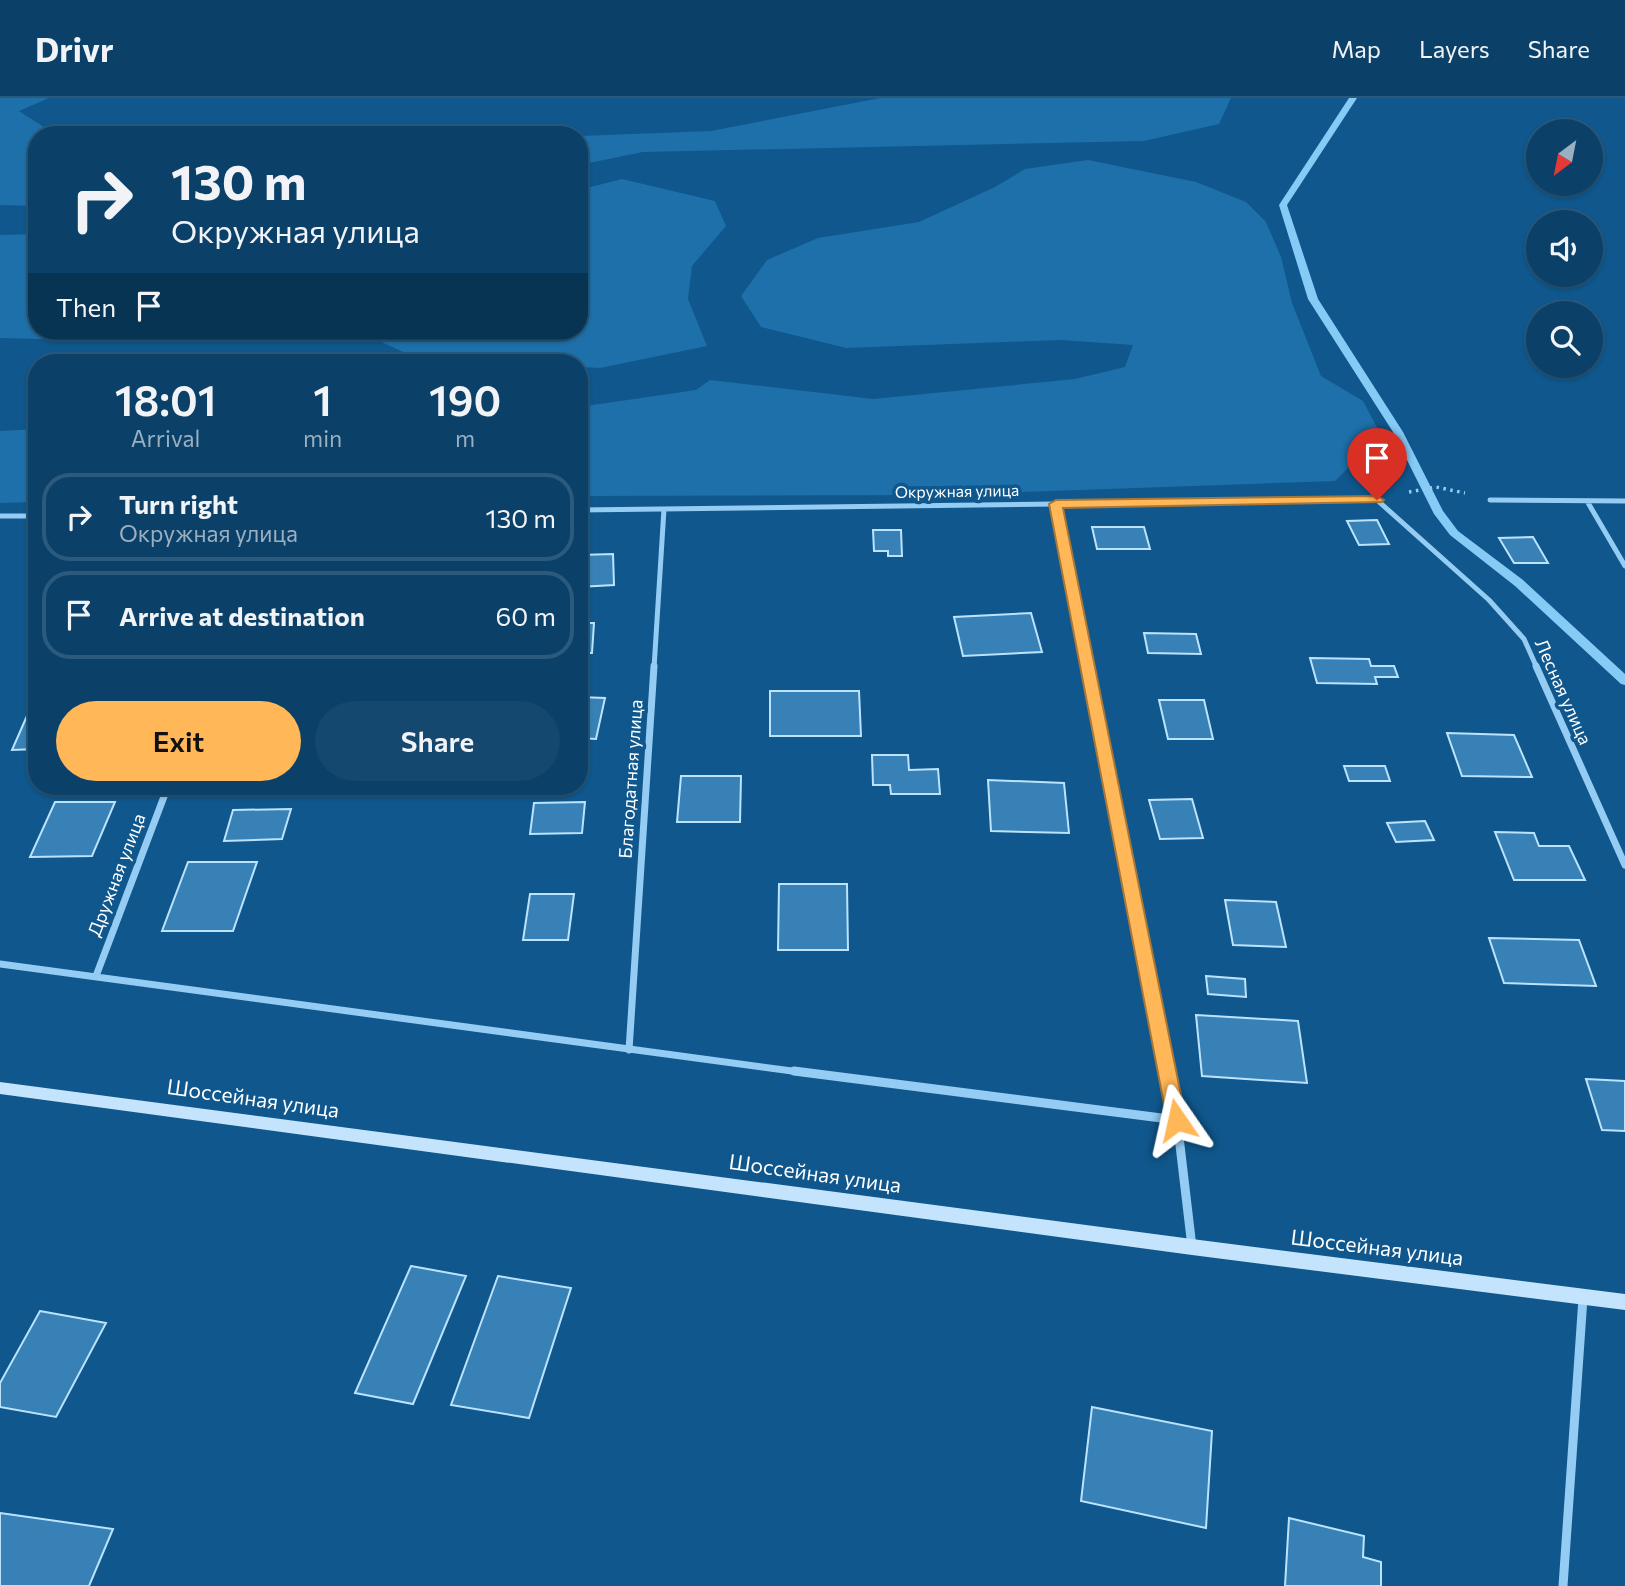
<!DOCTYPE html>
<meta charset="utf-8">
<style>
body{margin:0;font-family:Commissioner,sans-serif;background:#14486f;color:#f1f3f6;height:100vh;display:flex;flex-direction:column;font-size:26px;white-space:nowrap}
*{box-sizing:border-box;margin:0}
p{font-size:23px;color:#9aafc0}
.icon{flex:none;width:38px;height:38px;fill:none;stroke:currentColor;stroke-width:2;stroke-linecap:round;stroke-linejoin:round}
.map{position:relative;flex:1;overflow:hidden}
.panel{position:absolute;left:28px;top:256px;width:560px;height:441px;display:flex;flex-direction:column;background:#0b4169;border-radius:28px;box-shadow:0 2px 5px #0004,0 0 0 2px #2b5a7d}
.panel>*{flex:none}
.banner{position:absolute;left:28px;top:28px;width:560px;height:214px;border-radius:28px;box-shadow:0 2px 5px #0004,0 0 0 2px #2b5a7d;background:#0b4169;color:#f1f3f6;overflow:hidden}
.needle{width:46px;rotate:212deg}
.fabs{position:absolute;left:1526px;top:21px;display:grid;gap:14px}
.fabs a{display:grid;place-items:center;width:77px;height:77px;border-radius:50%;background:#0b4169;box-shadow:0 2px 5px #0004,0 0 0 2px #2b5a7d;font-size:35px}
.pin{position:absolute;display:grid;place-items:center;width:60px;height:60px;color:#fff;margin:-72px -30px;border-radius:50% 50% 50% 0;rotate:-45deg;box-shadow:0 0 7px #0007}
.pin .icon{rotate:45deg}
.me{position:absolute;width:77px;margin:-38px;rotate:349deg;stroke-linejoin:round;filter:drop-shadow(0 0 5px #0008)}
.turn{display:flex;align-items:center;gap:24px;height:147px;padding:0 28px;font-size:32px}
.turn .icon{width:91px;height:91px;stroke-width:2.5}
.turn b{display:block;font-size:49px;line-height:60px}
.then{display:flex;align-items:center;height:66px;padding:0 28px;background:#0003;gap:14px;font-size:26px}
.eta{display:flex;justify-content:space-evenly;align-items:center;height:119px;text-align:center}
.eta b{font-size:42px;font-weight:600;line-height:49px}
.action{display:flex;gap:14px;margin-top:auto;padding:14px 28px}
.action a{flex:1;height:80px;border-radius:42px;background:#ffb757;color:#111;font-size:28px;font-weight:600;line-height:80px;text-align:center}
.action a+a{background:#14486f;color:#f1f3f6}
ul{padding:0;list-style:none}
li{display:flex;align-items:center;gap:21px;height:88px;margin:0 14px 10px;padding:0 14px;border:4px solid #2b5a7d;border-radius:28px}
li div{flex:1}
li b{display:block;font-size:26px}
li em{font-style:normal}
header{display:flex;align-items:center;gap:42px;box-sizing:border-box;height:98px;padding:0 35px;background:#0b4169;border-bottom:2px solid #2b5a7d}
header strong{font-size:33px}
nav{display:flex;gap:38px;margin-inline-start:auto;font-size:24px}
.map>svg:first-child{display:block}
</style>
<header>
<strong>Drivr</strong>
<nav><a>Map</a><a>Layers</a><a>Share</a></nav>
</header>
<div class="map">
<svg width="1625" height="1488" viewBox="0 0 1625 1488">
<rect width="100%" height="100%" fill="#0f578c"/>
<path fill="#1d70a9" d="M0,0H49L19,13L56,37H37V108L0,107Z
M880,0H1231L1219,26L1144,43L643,54L579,67V38L711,33Z
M1088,62L1196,84L1246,104L1266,124L1281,159L1292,205L1321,278L1363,303L1381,337L1335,383L942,397L579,398V309L696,292L710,282L873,301L1075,281L1125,269L1133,247L1060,242L846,250L761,229L741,198L767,162L818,140L919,124L995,89L1025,71Z
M622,81L715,103L726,128L692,168L688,201L707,248L600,270L579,269V264H525L403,254L358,233H579V92Z
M37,136V233H140L112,243L0,240V137Z
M37,331V404L0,405V333Z"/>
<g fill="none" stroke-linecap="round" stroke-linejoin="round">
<path fill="#86caf6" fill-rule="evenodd" d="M1349,0H1357L1287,107L1318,201L1403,334L1443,413L1458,433L1523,482L1625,576V587L1621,586L1515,488L1450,437L1434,416L1393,334L1308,201L1279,107Z"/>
</g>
<path fill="#3781b6" stroke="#bce3fd" stroke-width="2" d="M1377,422L1389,446L1359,447L1347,423Z
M1092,429H1144L1150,451H1097Z
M873,432H901L902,458H888V453H874Z
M1533,439L1548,465H1514L1499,440Z
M613,456L614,487L579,489V457Z
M1031,515L1042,554L963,558L954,519Z
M579,525H594L592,555H579Z
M1144,535L1196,536L1201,556L1148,555Z
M1310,560L1369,561L1371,568H1394L1398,579H1375L1377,586L1317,585Z
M770,593H859L861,638H770Z
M37,595V651L12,652Z
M579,599L605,600L596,641L579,640Z
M1159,602H1204L1213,641H1168Z
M1447,635L1514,637L1532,679L1462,678Z
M872,657H908L909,672L938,671L940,696H891L890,687H873Z
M1344,668H1385L1390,683H1349Z
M681,678H741L740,724H677Z
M988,682L1064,685L1069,735L991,733Z
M1192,701L1203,740L1160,741L1149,702Z
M55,704H115L92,758L30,759Z
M585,704L582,735L530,736L534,705Z
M291,711L282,741L224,743L233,712Z
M1425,723L1434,742L1396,744L1387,725Z
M1495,734L1534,735L1539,748H1569L1585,782H1514Z
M188,764H257L233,833H162Z
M779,786H847L848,852H778Z
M530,796H574L568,842H523Z
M1225,802L1276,804L1286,849L1233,847Z
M1489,840L1579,842L1596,888L1504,885Z
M1206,878L1245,881L1246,899L1208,896Z
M1196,917L1298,923L1307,985L1202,978Z
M1586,981L1625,983V1033L1602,1032Z
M411,1168L466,1178L413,1306L355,1295Z
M498,1178L571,1190L529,1320L451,1307Z
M40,1213L106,1225L56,1319L0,1309V1285Z
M1092,1309L1212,1333L1206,1430L1081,1403Z
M0,1415L113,1431L89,1488H0Z
M1289,1420L1364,1438L1363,1459L1381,1464V1488H1285Z"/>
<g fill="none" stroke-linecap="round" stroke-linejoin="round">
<path stroke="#95ccf3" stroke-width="3.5" stroke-dasharray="2.5 4.5" stroke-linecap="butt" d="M1409,394L1436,389L1465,395"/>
<path stroke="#95ccf3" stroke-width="5" d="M1490,402L1625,403
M1587,403L1625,468
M1056,406L1088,570
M579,412L1377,402L1489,502L1524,541L1537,570
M0,418H37
M654,570L664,411"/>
<path stroke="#95ccf3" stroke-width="7" d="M1088,568L1168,975
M1536,568L1625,767
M0,866L807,975
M96,878L168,688
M629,952L654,568"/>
<path stroke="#95ccf3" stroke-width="9" d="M794,973L1177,1022
M1167,973L1177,1022L1192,1149
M1563,1488L1583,1200"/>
<path fill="#c4e4fd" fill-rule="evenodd" d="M0,984L1192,1141L1625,1196V1212L1192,1157L0,996Z"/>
</g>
<path fill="#ffb757" stroke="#a67739" stroke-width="2" d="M1377,398L1384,402L1382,404L1063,410L1186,1022L1183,1027L1177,1029L1170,1027L1167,1022L1049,406L1056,402Z"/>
<g text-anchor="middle" stroke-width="7" stroke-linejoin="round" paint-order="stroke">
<g font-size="16" fill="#fff" stroke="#0f578c">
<text transform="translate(957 393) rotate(-1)" y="6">Окружная улица</text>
</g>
<g font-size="18" fill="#fff" stroke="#0f578c">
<text transform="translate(1563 594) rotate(66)" y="6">Лесная улица</text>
<text transform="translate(631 681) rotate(-86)" y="6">Благодатная улица</text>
<text transform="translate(117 777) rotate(-69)" y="6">Дружная улица</text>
</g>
<g font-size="21" fill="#fff" stroke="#0f578c">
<text transform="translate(253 1001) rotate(8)" y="7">Шоссейная улица</text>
<text transform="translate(815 1076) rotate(8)" y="7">Шоссейная улица</text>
<text transform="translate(1377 1150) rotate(7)" y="7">Шоссейная улица</text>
</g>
</g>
</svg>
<div class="fabs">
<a><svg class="needle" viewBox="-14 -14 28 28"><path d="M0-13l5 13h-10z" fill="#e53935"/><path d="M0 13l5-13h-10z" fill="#9aafc0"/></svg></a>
<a><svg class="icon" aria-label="sound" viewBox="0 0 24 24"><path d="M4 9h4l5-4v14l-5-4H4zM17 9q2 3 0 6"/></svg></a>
<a><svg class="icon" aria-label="search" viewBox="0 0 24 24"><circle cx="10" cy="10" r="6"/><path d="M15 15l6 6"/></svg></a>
</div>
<div class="pin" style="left:1377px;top:402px;background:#d93025"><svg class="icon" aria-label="arrive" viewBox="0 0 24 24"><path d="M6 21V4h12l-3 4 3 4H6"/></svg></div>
<svg class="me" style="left:1177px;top:1022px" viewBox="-20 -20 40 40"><path d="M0-17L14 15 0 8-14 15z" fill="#ffb757" stroke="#fff" stroke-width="4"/></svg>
<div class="banner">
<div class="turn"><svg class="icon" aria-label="right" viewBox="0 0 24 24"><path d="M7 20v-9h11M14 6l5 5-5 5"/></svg><div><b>130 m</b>Окружная улица</div></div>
<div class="then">Then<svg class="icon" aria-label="arrive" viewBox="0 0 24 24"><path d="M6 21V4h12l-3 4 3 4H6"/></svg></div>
</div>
<section class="panel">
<div class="eta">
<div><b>18:01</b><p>Arrival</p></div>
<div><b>1</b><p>min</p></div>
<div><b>190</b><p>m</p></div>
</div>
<ul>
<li><svg class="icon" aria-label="right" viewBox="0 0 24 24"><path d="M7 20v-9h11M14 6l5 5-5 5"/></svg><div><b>Turn right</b><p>Окружная улица</p></div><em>130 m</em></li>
<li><svg class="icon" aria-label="arrive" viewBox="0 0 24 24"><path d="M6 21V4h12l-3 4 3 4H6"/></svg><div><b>Arrive at destination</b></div><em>60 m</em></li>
</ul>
<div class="action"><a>Exit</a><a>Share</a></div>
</section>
</div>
